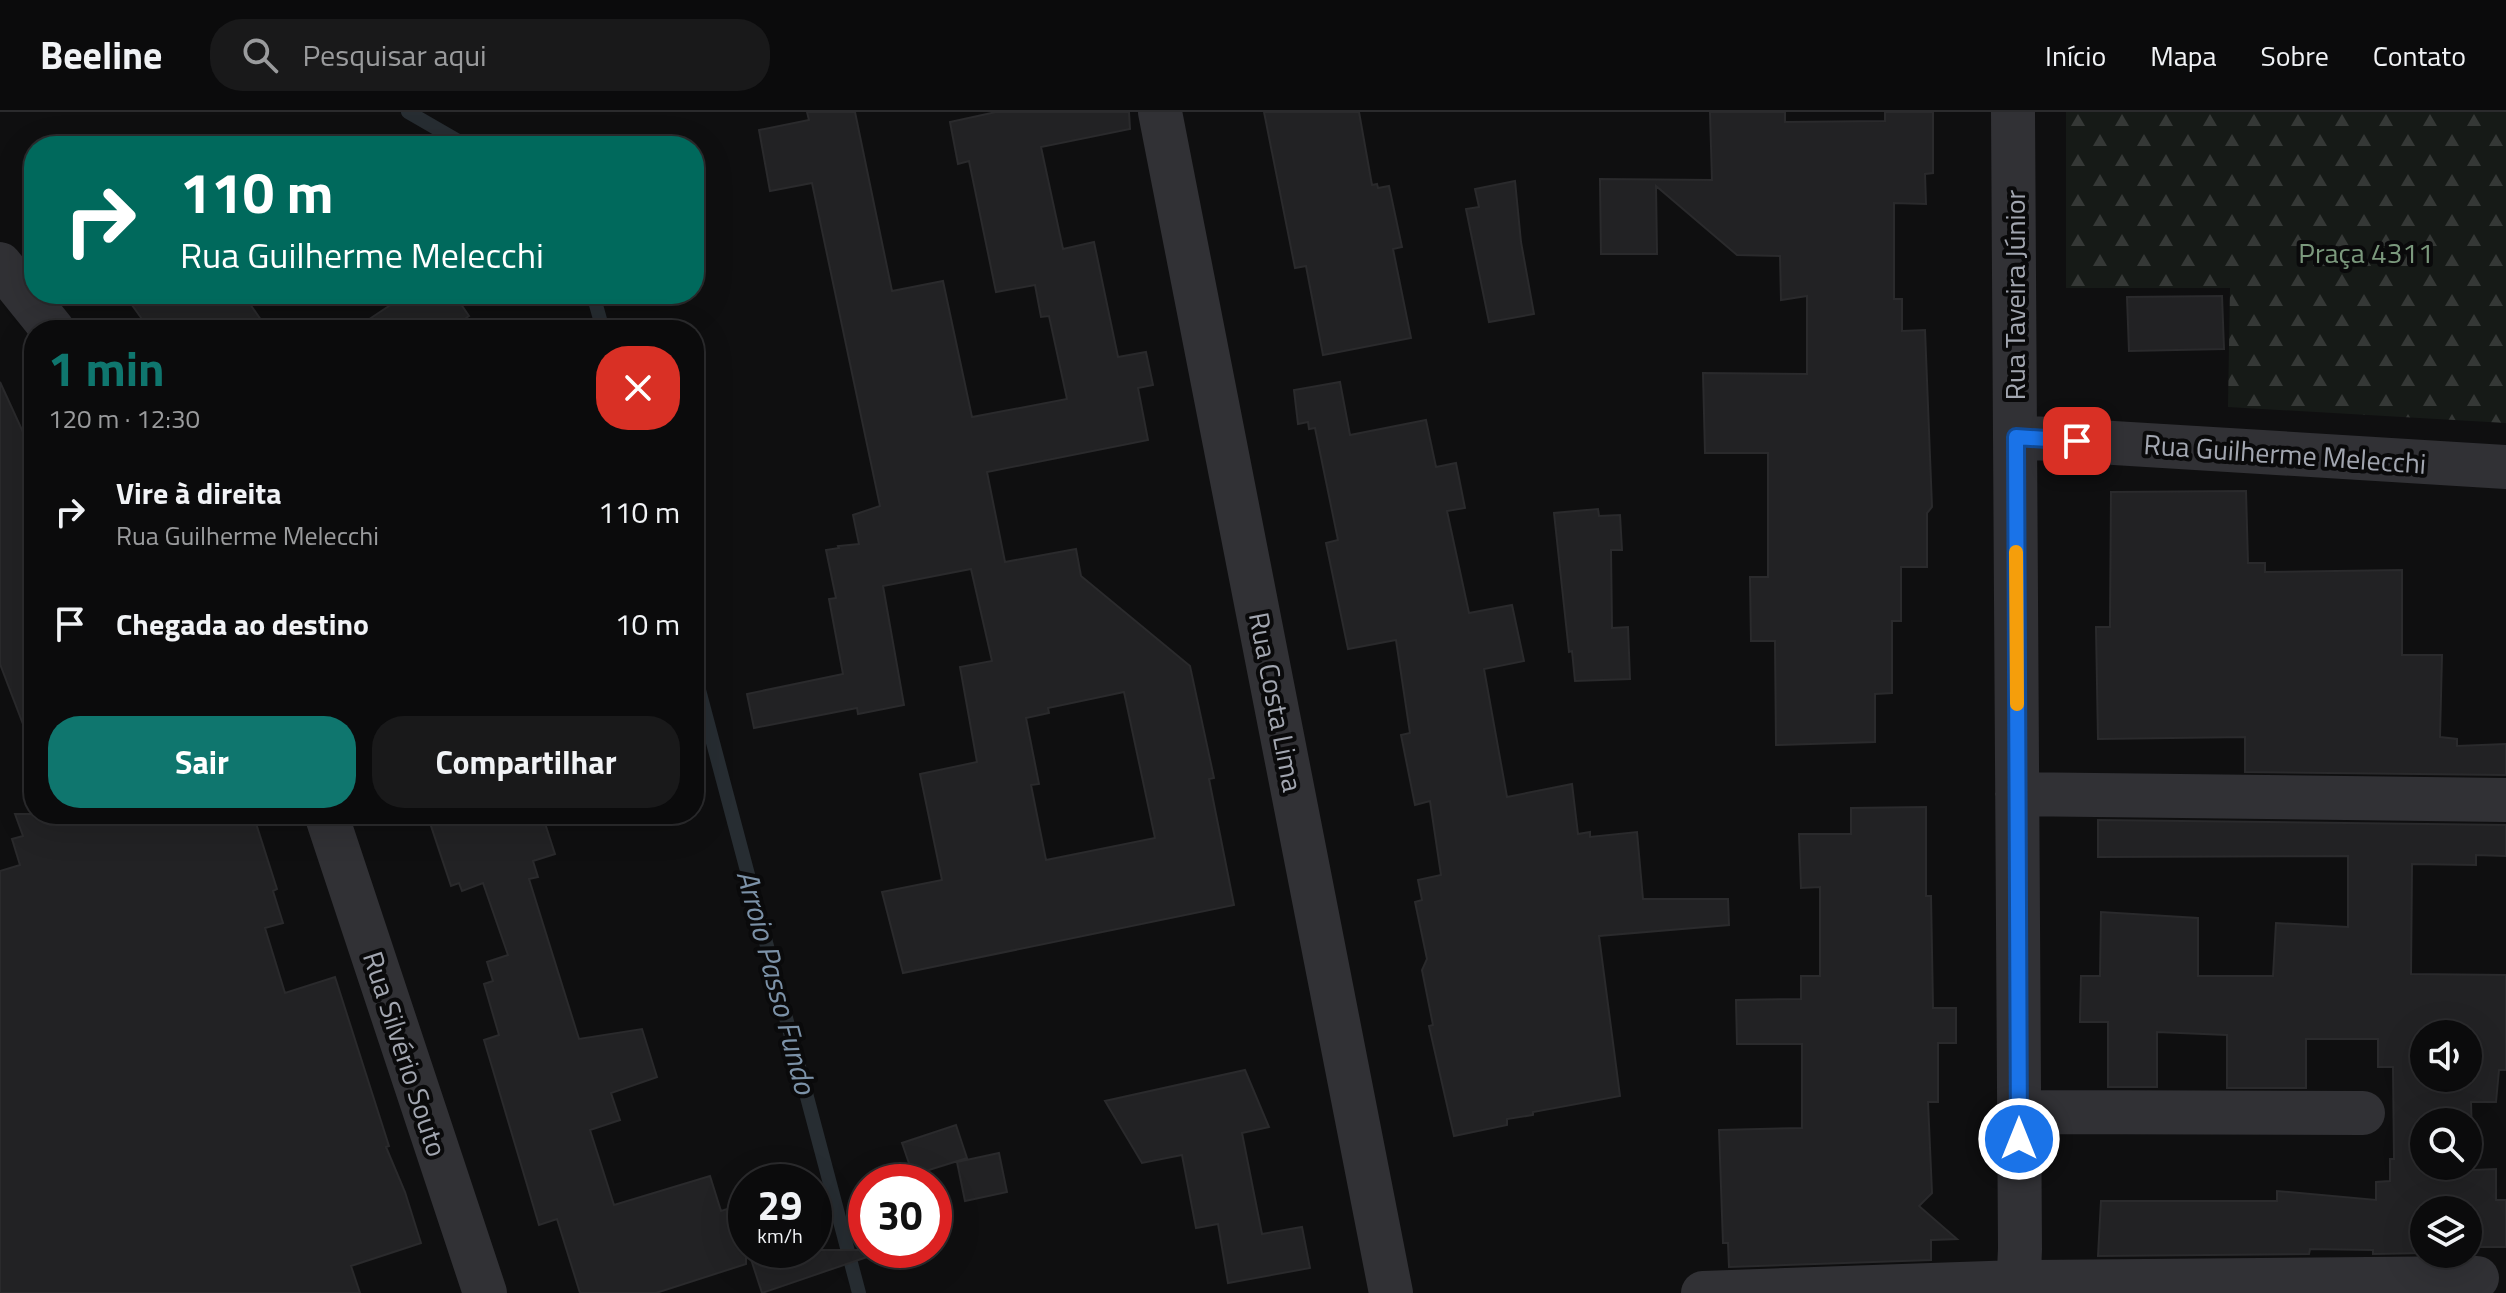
<!DOCTYPE html>
<html lang="pt">
<meta charset="utf-8">
<style>
body{margin:0;font-family:"Titillium Web",sans-serif;background:#19191a;color:#f1f3f6;height:100vh;display:flex;flex-direction:column;font-size:30px;white-space:nowrap}
*{box-sizing:border-box;margin:0}
p{font-size:26px;color:#9a9b9d}
.icon{flex:none;width:44px;height:44px;fill:none;stroke:currentColor;stroke-width:2;stroke-linecap:round;stroke-linejoin:round}
.map{position:relative;flex:1;overflow:hidden}
.sheet{position:absolute;left:24px;top:208px;width:680px;height:504px;display:flex;flex-direction:column;background:#0b0b0c;border-radius:32px;box-shadow:0 8px 32px #0002,0 0 0 2px #2b2b2d}
.sheet>*{flex:none}
.banner{position:absolute;left:24px;top:24px;width:680px;height:168px;border-radius:32px;box-shadow:0 8px 32px #0002,0 0 0 2px #2b2b2d;background:#00695c;color:#fff;overflow:hidden}
.fabs{position:absolute;left:2410px;top:908px;display:grid;gap:16px}
.fabs a{display:grid;place-items:center;width:72px;height:72px;border-radius:50%;background:#0b0b0c;box-shadow:0 8px 32px #0002,0 0 0 2px #2b2b2d;font-size:40px}
.speed{position:absolute;left:728px;top:1052px;display:flex;gap:16px;font-size:40px;font-weight:700;text-align:center}
.speed>*{display:grid;place-content:center;width:104px;height:104px;border-radius:50%;background:#0b0b0c;box-shadow:0 8px 32px #0002,0 0 0 2px #2b2b2d;line-height:1}
.speed small{font-size:20px;font-weight:400}
.speed .limit{border:12px solid #d22;background:#fff;color:#111}
.pin{position:absolute;display:grid;place-items:center;width:68px;height:68px;color:#fff;margin:-34px;border-radius:16px;box-shadow:0 4px 12px #0006}
.me{position:absolute;width:88px;margin:-44px;rotate:0deg;stroke-linejoin:round;filter:drop-shadow(0 0 6px #0008)}
.turn{display:flex;align-items:center;gap:28px;height:168px;padding:0 24px;font-size:36px}
.turn .icon{width:104px;height:104px;stroke-width:2.5}
.turn b{display:block;font-size:56px;line-height:68px}
.round{display:grid;place-items:center;flex:none;width:84px;height:84px;border-radius:32px;background:#19191a}
.head{display:flex;align-items:center;justify-content:space-between;height:136px;padding:0 24px}
h1{font-size:48px;font-weight:700;line-height:60px;color:#0f766e}
.primary-button{display:flex;gap:16px;margin-top:auto;padding:16px 24px}
.primary-button a{flex:1;height:92px;border-radius:32px;background:#0f766e;color:#fff;font-size:32px;font-weight:700;line-height:92px;text-align:center}
.primary-button a+a{background:#19191a;color:#f1f3f6}
ul{padding:0;list-style:none}
li{display:flex;align-items:center;gap:24px;height:112px;padding:0 24px}
li div{flex:1}
li b{display:block;font-size:30px}
li em{font-style:normal}
header{display:flex;align-items:center;gap:48px;box-sizing:border-box;height:112px;padding:0 40px;background:#0b0b0c;border-bottom:2px solid #2b2b2d}
header strong{font-size:38px}
nav{display:flex;gap:44px;margin-inline-start:auto;font-size:28px}
.search{width:560px;height:72px;background:#19191a;display:flex;align-items:center;gap:20px;box-sizing:border-box;padding:0 28px;border-radius:32px;color:#9a9b9d;font-size:30px}
.map>svg:first-child{display:block}
</style>
<header>
<strong>Beeline</strong>
<div class="search"><svg class="icon" aria-label="search" viewBox="0 0 24 24"><circle cx="10" cy="10" r="6"/><path d="M15 15l6 6"/></svg>Pesquisar aqui</div>
<nav><a>Início</a><a>Mapa</a><a>Sobre</a><a>Contato</a></nav>
</header>
<div class="map">
<svg width="2506" height="1181" viewBox="0 0 2506 1181">
<defs>
<pattern id="forest-firs" width="22" height="20" patternUnits="userSpaceOnUse" patternTransform="scale(2)"><rect width="22" height="20" fill="#161a17"/><path d="M5 1l3.5 6h-7zM16 11l3.5 6h-7z" fill="#353836"/></pattern>
</defs>
<rect width="100%" height="100%" fill="#0f0f10"/>
<path fill="url(#forest-firs)" d="M2066,0H2506V311L2228,295L2230,176H2066Z"/>
<g fill="none" stroke-linecap="round" stroke-linejoin="round">
<path stroke="#272d32" stroke-width="14" d="M408,0L467,34
M593,182L603,218
M694,559L859,1181"/>
</g>
<path fill="#222224" stroke="#2a2a2c" stroke-width="2" fill-rule="evenodd" d="M807,0H855L892,179L943,169L972,305L1067,287L1049,204L1041,205L1035,173L996,180L969,49L958,52L950,10L996,0H1129L1130,17L1041,35L1063,137L1094,130L1118,245L1146,240L1153,273L1138,276L1148,328L987,360L1005,450L1076,437L1081,464L1190,554L1214,666L1209,667L1234,793L903,861L882,780L942,768L920,662L977,650L960,555L992,549L971,457L883,474L904,593L858,602L857,596L754,616L747,582L843,562L829,487L836,486L826,438L839,436L838,434L859,432L853,403L880,394L812,71L770,79L759,18L809,8ZM1124,580L1155,726L1046,748L1031,673L1039,672L1026,606L1049,601L1048,596Z
M1264,0H1359L1372,73L1377,72L1378,76L1389,74L1402,135L1393,137L1411,226L1323,243L1306,154L1295,156Z
M1710,0H1785V10L1885,9V0H1933V61L1925,62L1926,92L1894,91V187H1902V219L1925,218L1932,395L1927,401V455H1901V509H1892V581L1875,582V630L1776,633L1775,529H1751L1750,465H1768V341H1705L1703,261L1807,262V184L1781,188L1780,144L1737,143L1656,74L1657,142H1601L1600,67L1712,68Z
M1515,69L1521,130L1534,202L1489,210L1466,97L1479,95L1475,77Z
M124,182H243L268,218H150Z
M407,182H454L469,204L448,218H353Z
M2222,184L2224,237L2129,239L2127,185Z
M0,270L34,344V632L31,633L0,552Z
M1340,270L1350,323L1426,308L1436,355L1456,351L1465,396L1447,399L1469,501L1512,493L1524,549L1484,557L1507,685L1572,672L1578,722L1590,720V725L1637,720L1643,787H1728L1729,813L1599,824L1620,984L1533,1000V1003L1507,1007V1013L1454,1024L1429,914L1433,913L1422,858L1427,847L1415,790L1422,788L1418,768L1441,763L1430,689L1415,693L1401,623L1410,621L1396,528L1348,537L1326,431L1338,428L1315,316L1309,317L1308,310L1298,312L1294,278Z
M2246,379L2248,451H2265V460L2402,458V543H2442L2440,625L2457,627V634L2506,632V663L2245,660V625L2098,627L2096,515H2110L2111,380Z
M1598,397L1599,404L1620,403L1622,438H1611L1612,516L1628,515L1630,567L1575,569L1572,539L1569,540L1554,401Z
M1926,695V784H1931L1933,896H1956V931H1938V990H1928L1932,1081L1919,1094L1957,1127L1931,1128V1148L1729,1155L1728,1131H1723L1719,1018L1802,1016V932H1737L1736,888L1801,887V864H1820V775L1801,776L1799,722H1851V696Z
M15,702H253L277,777L273,779L283,811L265,816L285,881L335,865L389,1034L386,1035L405,1080L421,1131L351,1154L360,1181H0V759L20,753L12,727L23,724Z
M427,702H542L555,742L533,749L538,765L529,767L579,927L642,917L657,965L611,981L620,1008L590,1018L614,1093L710,1064L721,1099L746,1091V1152L656,1181H580L557,1107L539,1113L484,928L499,923L484,872L493,869L487,850L508,843L483,771L462,779L459,771L451,774Z
M2098,708L2506,713V744L2476,743V753L2412,752L2411,862L2506,863V958H2499L2496,990H2471L2473,1058L2496,1057V1088H2506V1135H2468V1098H2424V1141L2373,1142V1138L2310,1137L2309,1142L2098,1144L2101,1089H2277V1079L2376,1088V1070L2390,1069V1047H2394L2393,955H2378V927H2306V976H2227V923L2157,920V975H2108V910H2080L2081,864H2100L2101,800L2198,806V864H2273L2276,811L2348,815V744L2098,745ZM2424,922H2468V966H2424ZM2424,1010H2468V1054H2424Z
M1245,958L1269,1015L1242,1021L1262,1122L1302,1115L1310,1156L1228,1171L1218,1112L1196,1116L1182,1043L1142,1051L1105,989Z
M956,1013L967,1046L913,1063L902,1031Z
M999,1041L1007,1080L965,1089L957,1050Z
M748,1138H869L870,1144L762,1181Z"/>
<g fill="none" stroke-linecap="round" stroke-linejoin="round">
<path stroke="#313135" stroke-width="44" d="M1160,0L1391,1181
M2013,0L2020,1137L2018,1181
M0,152L53,218
M2016,325L2506,355
M2017,682L2506,688
M326,702L485,1181
M2019,1000L2363,1001
M1703,1181L2018,1170L2477,1166"/>
</g>
<g fill="none" stroke-linecap="round" stroke-linejoin="round">
<g stroke="#114b97" stroke-width="20">
<path id="route" d="M2019,1027L2016,325L2077,329"/>
</g>
<use href="#route" stroke="#1a73e8" stroke-width="14"/>
<path stroke="#f59e0b" stroke-width="14" d="M2016,440L2017,592"/>
</g>
<g text-anchor="middle" stroke-width="8" stroke-linejoin="round" paint-order="stroke">
<g font-size="28" fill="#7b997d" stroke="#0a0a0b">
<text x="2366" y="151">Praça 4311</text>
</g>
<g font-size="28" fill="#a2a6b0" stroke="#0a0a0b">
<text transform="translate(2015 183) rotate(-90)" y="10">Rua Taveira Júnior</text>
<text transform="translate(2285 342) rotate(4)" y="10">Rua Guilherme Melecchi</text>
<text transform="translate(1276 590) rotate(79)" y="10">Rua Costa Lima</text>
<text transform="translate(405 942) rotate(72)" y="10">Rua Silvério Souto</text>
</g>
<g font-size="30" font-style="italic" fill="#7c92a8" stroke="#0a0a0b">
<text transform="translate(776 870) rotate(75)" y="10">Arroio Passo Fundo</text>
</g>
</g>
</svg>
<div class="fabs">
<a><svg class="icon" aria-label="sound" viewBox="0 0 24 24"><path d="M4 9h4l5-4v14l-5-4H4zM17 9q2 3 0 6"/></svg></a>
<a><svg class="icon" aria-label="search" viewBox="0 0 24 24"><circle cx="10" cy="10" r="6"/><path d="M15 15l6 6"/></svg></a>
<a><svg class="icon" aria-label="layers" viewBox="0 0 24 24"><path d="M12 4l9 5-9 5-9-5zM3 14l9 5 9-5"/></svg></a>
</div>
<div class="speed"><div>29<small>km/h</small></div><div class="limit">30</div></div>
<div class="pin" style="left:2077px;top:329px;background:#d93025"><svg class="icon" aria-label="arrive" viewBox="0 0 24 24"><path d="M6 21V4h12l-3 4 3 4H6"/></svg></div>
<svg class="me" style="left:2019px;top:1027px" viewBox="-20 -20 40 40"><circle r="17" fill="#1a73e8" stroke="#fff" stroke-width="3"/><path d="M0-11L8 9 0 5-8 9z" fill="#fff"/></svg>
<div class="banner">
<div class="turn"><svg class="icon" aria-label="right" viewBox="0 0 24 24"><path d="M7 20v-9h11M14 6l5 5-5 5"/></svg><div><b>110 m</b>Rua Guilherme Melecchi</div></div>
</div>
<section class="sheet">
<div class="head"><div><h1>1 min</h1><p>120 m · 12:30</p></div><a class="round" style="background:#d93025;color:#fff"><svg class="icon" aria-label="close" viewBox="0 0 24 24"><path d="M6 6l12 12M18 6L6 18"/></svg></a></div>
<ul>
<li><svg class="icon" aria-label="right" viewBox="0 0 24 24"><path d="M7 20v-9h11M14 6l5 5-5 5"/></svg><div><b>Vire à direita</b><p>Rua Guilherme Melecchi</p></div><em>110 m</em></li>
<li><svg class="icon" aria-label="arrive" viewBox="0 0 24 24"><path d="M6 21V4h12l-3 4 3 4H6"/></svg><div><b>Chegada ao destino</b></div><em>10 m</em></li>
</ul>
<div class="primary-button"><a>Sair</a><a>Compartilhar</a></div>
</section>
</div>
